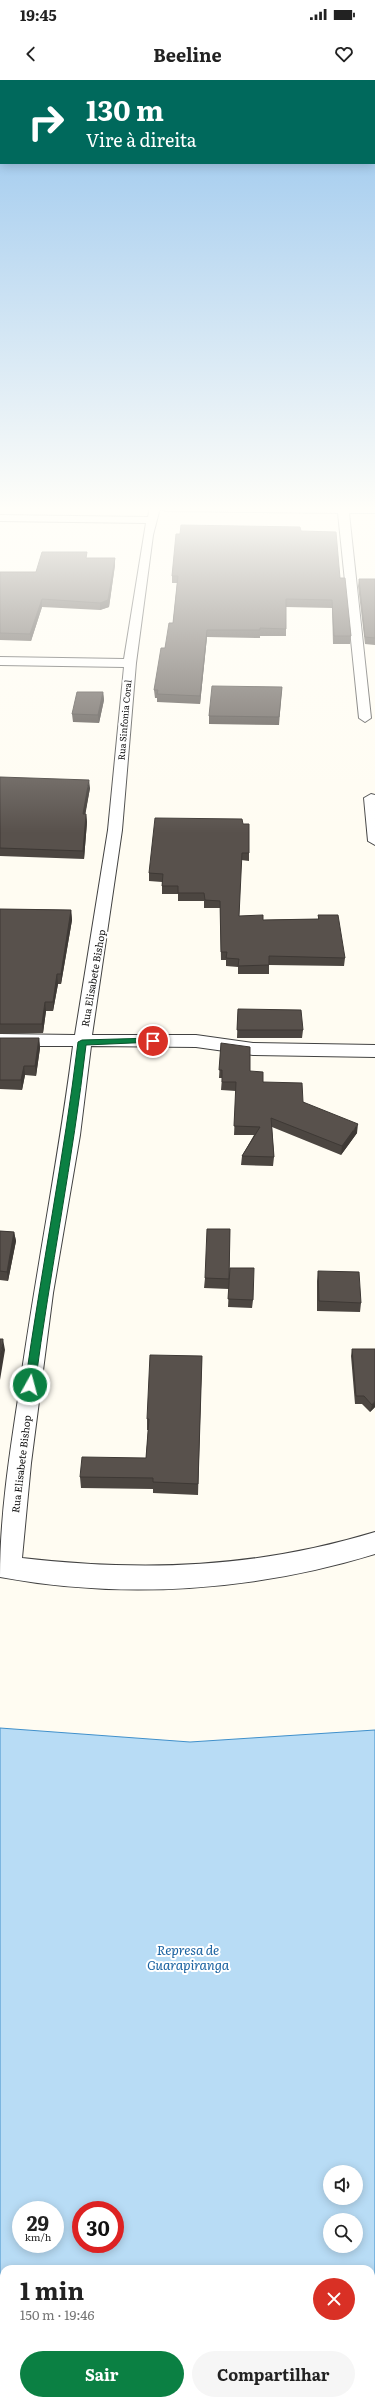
<!DOCTYPE html>
<html lang="pt">
<meta charset="utf-8">
<style>
body{margin:0;font-family:Literata,serif;background:#f6f6f6;color:#222;height:100vh;display:flex;flex-direction:column;font-size:15px;white-space:nowrap}
*{box-sizing:border-box;margin:0}
p{font-size:13px;color:#767676}
.icon{flex:none;width:22px;height:22px;fill:none;stroke:currentColor;stroke-width:2;stroke-linecap:round;stroke-linejoin:round}
.map{position:relative;flex:1;overflow:hidden}
.panel{position:absolute;left:0px;top:2185px;width:375px;height:140px;display:flex;flex-direction:column;background:#fff;border-radius:12px 12px 0 0;box-shadow:0 2px 10px #0003}
.panel>*{flex:none}
.hud{position:absolute;left:0px;top:0px;width:375px;height:84px;box-shadow:0 2px 10px #0003;background:#00695c;color:#fff;overflow:hidden}
.tools{position:absolute;left:323px;top:2085px;display:grid;gap:8px}
.tools a{display:grid;place-items:center;width:40px;height:40px;border-radius:50%;background:#fff;box-shadow:0 2px 10px #0003;font-size:20px}
.speed{position:absolute;left:12px;top:2121px;display:flex;gap:8px;font-size:20px;font-weight:700;text-align:center}
.speed>*{display:grid;place-content:center;width:52px;height:52px;border-radius:50%;background:#fff;box-shadow:0 2px 10px #0003;line-height:1}
.speed small{font-size:10px;font-weight:400}
.speed .limit{border:6px solid #d22;background:#fff;color:#111}
.pin{position:absolute;display:grid;place-items:center;width:34px;height:34px;color:#fff;margin:-17px;border:2px solid #fff;border-radius:50%;box-shadow:0 1px 4px #0007}
.me{position:absolute;width:44px;margin:-22px;rotate:7deg;stroke-linejoin:round;filter:drop-shadow(0 0 3px #0008)}
.turn{display:flex;align-items:center;gap:14px;height:84px;padding:0 20px;font-size:18px}
.turn .icon{width:52px;height:52px;stroke-width:2.5}
.turn b{display:block;font-size:28px;line-height:34px}
.round{display:grid;place-items:center;flex:none;width:42px;height:42px;border-radius:21px;background:#f6f6f6}
.summary{display:flex;align-items:center;justify-content:space-between;height:68px;padding:0 20px}
h1{font-size:24px;font-weight:700;line-height:30px}
.cta{display:flex;gap:8px;margin-top:auto;padding:8px 20px}
.cta a{flex:1;height:46px;border-radius:24px;background:#0b8043;color:#fff;font-size:16px;font-weight:700;line-height:46px;text-align:center}
.cta a+a{background:#f6f6f6;color:#222}
.status{display:flex;justify-content:space-between;align-items:center;height:28px;padding:0 20px;background:#fff;direction:ltr}
.status svg{height:11px;fill:currentColor}
header{display:flex;justify-content:space-between;align-items:center;height:52px;padding:0 20px;background:#fff;font-size:18px;font-weight:700}
.map>svg:first-child{display:block}
</style>
<div class="status"><b>19:45</b><svg viewBox="0 0 49 12"><path d="M0 12V9h3v3zM5 12V6h3v6zM10 12V3h3v9zM15 12V0h3v12zM26 1h20v11H26zM47 4h2v5h-2z"/></svg></div>
<header><svg class="icon" aria-label="back" viewBox="0 0 24 24"><path d="M15 5l-7 7 7 7"/></svg>Beeline<svg class="icon" aria-label="heart" viewBox="0 0 24 24"><path d="M12 20l-8-8c-3-5 5-10 8-4 3-6 11-1 8 4z"/></svg></header>
<div class="map">
<svg width="375" height="2325" viewBox="0 0 375 2325">
<rect width="100%" height="100%" fill="#fffcf2"/>
<path fill="#b8dcf5" stroke="#4090cb" fill-rule="evenodd" d="M0,1648L190,1662L375,1650V2325H0ZM330,2092H356V2118H330ZM21,2130H55V2164H21ZM81,2130H115V2164H81ZM330,2140H356V2166H330ZM4,2189H371V2321H4Z"/>
<g fill="none" stroke-linecap="round" stroke-linejoin="round">
<g stroke="#424242" stroke-width="2">
<path id="minor" d="M150,428H375V433H349L371,638L365,642L359,638L338,433L165,431L160,428L153,455L136,583L122,750L92,955H196L253,963L375,965V977L253,975L196,967L91,966L80,1055L53,1213L31,1383L22,1478C144,1492 257,1488 375,1452V1474C255,1511 123,1520 0,1497C0,1437 9,1378 18,1319C34,1201 58,1084 73,966H0V954L75,955L108,750L124,587L0,585V577L124,579L146,443L0,441V435L148,437Z
M371,714L375,715V765L368,761L364,718Z"/>
</g>
<use href="#minor" fill="#fff" fill-rule="evenodd"/>
</g>
<path fill="#4c4641" d="M301,451L340,498L351,556L350,564H333L332,528L286,527V556H260V558L207,557L200,624L157,622V618H155L154,610L165,568L173,543L177,503H172V496Z
M87,478L115,485L109,527L100,530L42,527L31,561L0,560V492H36Z
M359,499H375V565L365,564L358,506Z
M282,607L279,645L209,644V636Z
M103,612L104,620L99,643L73,642L72,634Z
M0,697L90,708L85,734H86L87,742L84,779L0,776Z
M243,744L249,773V781L241,780L239,836L263,840L318,839V835L345,878L344,886L269,885V894H238V887L226,886V880H221L220,828H204V821H178V814H162V802L149,801V793Z
M0,829L71,830L72,840L61,904H58L53,931H46L43,953L0,954Z
M238,929L303,950L302,958H237Z
M0,958H39L40,968L36,996L25,995L22,1010L0,1009Z
M221,963L250,991L263,1002L303,1022L357,1053L341,1075L272,1047L274,1077L273,1086L241,1085L242,1076L254,1055H234L236,1011L221,1010L222,998H219Z
M230,1149L229,1209L204,1208L205,1198Z
M0,1151L14,1152L16,1161L8,1201L0,1200Z
M230,1188L253,1220L252,1228L228,1227Z
M318,1191L361,1223L360,1232L317,1231V1201Z
M352,1269L375,1327L370,1332L362,1324H355L351,1276Z
M202,1276L198,1415L153,1413V1409L81,1408L80,1397L146,1378L148,1350H147V1339Z"/>
<path fill="#3e3935" d="M115,478V485L109,527L100,530V523Z
M42,519V527L31,561L30,554Z
M207,550V557L200,624V616Z
M103,612L104,620L99,643L98,635Z
M89,700L90,708L84,742L83,734Z
M86,734L87,742L84,779L83,771Z
M71,830L72,840L61,904V894Z
M57,894L58,904L53,931V922Z
M45,922L46,931L43,953L42,944Z
M39,958L40,968L36,996L35,986Z
M24,986L25,995L22,1010L21,1000Z
M358,1044L357,1053L341,1075L342,1066Z
M14,1152L16,1161L8,1201L7,1192Z
M3,1259L5,1270L0,1300V1277Z
M375,1321V1327L370,1332L372,1325Z"/>
<path fill="#58514c" stroke="#3e3935" d="M181,445L300,447L301,451L336,452L340,498H345L351,556H334L332,520L286,519V549L260,548V550H207L200,616L157,614L158,610H154L161,568H165L169,543H173L178,496H172L176,454H180Z
M42,472H87L86,478H115L108,520L100,523L42,519L30,554L0,553V492H36Z
M359,499H375V558L365,557Z
M212,606L282,607L279,637L209,636Z
M77,612H103L98,635L72,634Z
M0,697L89,700L83,734H86L83,771L0,768Z
M155,738L242,739L243,744H249V773H242L239,836L263,835V840L319,839L318,835H338L345,878L269,876V885L238,886L239,879L226,878L227,872H221L220,821L205,820L204,813H178V806H162L163,794L149,793Z
M0,829L71,830L61,894H57L53,922H45L42,944H0Z
M238,929L301,930L303,950H237Z
M0,958H39L35,986H24L21,1000H0Z
M221,963L250,967V991L263,992V1002L302,1003L303,1022L358,1044L342,1066L271,1038L274,1077L242,1076L260,1047L234,1046L236,1002H222V990H219Z
M207,1149H230L229,1199L205,1198Z
M0,1151L14,1152L7,1192L0,1191Z
M230,1188H254L253,1220L228,1219Z
M318,1191L359,1192L361,1223L319,1221Z
M0,1259H3L0,1277Z
M352,1269H375V1321L372,1325L364,1316H356Z
M150,1275L202,1276L198,1404L153,1402V1398L80,1397L82,1377L146,1378L149,1339H147Z"/>
<linearGradient id="sky" x2="0" y2="1"><stop stop-color="#95c4ed"/><stop offset="0.57" stop-color="#fffef9"/><stop offset="1" stop-color="#fffef9" stop-opacity="0"/></linearGradient>
<rect width="375" height="753" fill="url(#sky)"/>
<path fill="#0b8043" stroke="#07532c" d="M153,958L155,959V962L86,965C73,1079 50,1191 35,1305L34,1308H27L25,1305C41,1191 64,1077 78,962L82,960Z"/>
<g text-anchor="middle" stroke-width="4" stroke-linejoin="round" paint-order="stroke">
<g font-size="9" fill="#0f0f0f" stroke="#fff">
<text transform="translate(125 640) rotate(-85)" y="3">Rua Sinfonia Coral</text>
</g>
<g font-size="10" fill="#0f0f0f" stroke="#fff">
<text transform="translate(93 898) rotate(-80)" y="4">Rua Elisabete Bishop</text>
<text transform="translate(21 1384) rotate(-83)" y="4">Rua Elisabete Bishop</text>
</g>
<g font-size="13" font-style="italic" fill="#1a62a0" stroke="#fff">
<text x="188" y="1875">Represa de<tspan x="188" dy="15">Guarapiranga</tspan></text>
</g>
</g>
</svg>
<div class="tools">
<a><svg class="icon" aria-label="sound" viewBox="0 0 24 24"><path d="M4 9h4l5-4v14l-5-4H4zM17 9q2 3 0 6"/></svg></a>
<a><svg class="icon" aria-label="search" viewBox="0 0 24 24"><circle cx="10" cy="10" r="6"/><path d="M15 15l6 6"/></svg></a>
</div>
<div class="speed"><div>29<small>km/h</small></div><div class="limit">30</div></div>
<div class="pin" style="left:153px;top:961px;background:#d93025"><svg class="icon" aria-label="arrive" viewBox="0 0 24 24"><path d="M6 21V4h12l-3 4 3 4H6"/></svg></div>
<svg class="me" style="left:30px;top:1305px" viewBox="-20 -20 40 40"><circle r="17" fill="#0b8043" stroke="#fff" stroke-width="3"/><path d="M0-11L8 9 0 5-8 9z" fill="#fff"/></svg>
<div class="hud">
<div class="turn"><svg class="icon" aria-label="right" viewBox="0 0 24 24"><path d="M7 20v-9h11M14 6l5 5-5 5"/></svg><div><b>130 m</b>Vire à direita</div></div>
</div>
<section class="panel">
<div class="summary"><div><h1>1 min</h1><p>150 m · 19:46</p></div><a class="round" style="background:#d93025;color:#fff"><svg class="icon" aria-label="close" viewBox="0 0 24 24"><path d="M6 6l12 12M18 6L6 18"/></svg></a></div>
<div class="cta"><a>Sair</a><a>Compartilhar</a></div>
</section>
</div>
